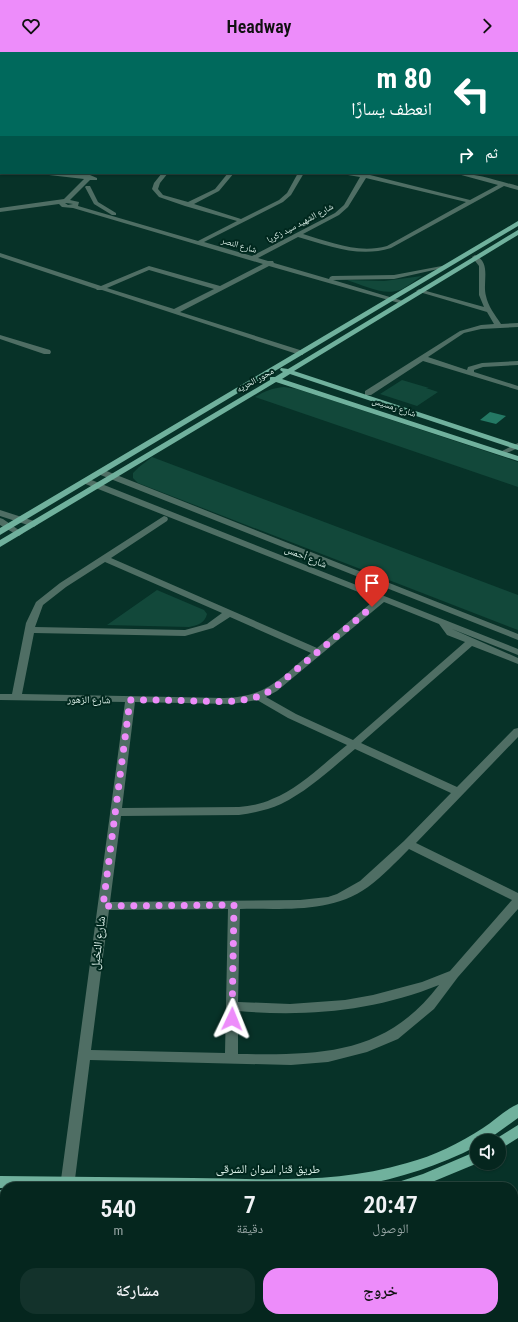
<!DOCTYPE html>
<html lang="ar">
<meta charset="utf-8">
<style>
body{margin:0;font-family:"Roboto Condensed","Noto Naskh Arabic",sans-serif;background:#13322b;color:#f1f3f6;direction:rtl;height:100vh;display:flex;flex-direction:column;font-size:15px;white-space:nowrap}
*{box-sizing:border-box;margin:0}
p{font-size:13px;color:#97a5a4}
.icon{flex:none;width:22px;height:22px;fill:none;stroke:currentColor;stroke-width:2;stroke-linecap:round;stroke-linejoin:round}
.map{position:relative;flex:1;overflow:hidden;direction:ltr}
.sheet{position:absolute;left:0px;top:1130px;width:518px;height:140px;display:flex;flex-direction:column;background:#05261e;border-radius:16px 16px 0 0;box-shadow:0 1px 3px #0004,0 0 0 1px #26433c;direction:rtl}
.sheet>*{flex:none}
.hud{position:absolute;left:0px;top:0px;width:518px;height:122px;box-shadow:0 1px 3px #0004,0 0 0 1px #26433c;direction:rtl;background:#00695c;color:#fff;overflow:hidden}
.buttons{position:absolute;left:470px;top:1082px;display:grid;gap:8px}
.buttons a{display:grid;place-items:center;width:36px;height:36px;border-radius:50%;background:#05261e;box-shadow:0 1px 3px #0004,0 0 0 1px #26433c;font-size:20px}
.pin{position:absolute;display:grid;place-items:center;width:34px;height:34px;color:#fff;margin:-41px -17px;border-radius:50% 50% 50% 0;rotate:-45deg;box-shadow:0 0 4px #0007}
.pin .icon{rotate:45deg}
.me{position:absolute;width:44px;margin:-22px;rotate:2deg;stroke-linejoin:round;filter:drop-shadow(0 0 3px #0008)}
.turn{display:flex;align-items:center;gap:14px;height:84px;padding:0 20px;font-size:18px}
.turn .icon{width:52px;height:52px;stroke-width:2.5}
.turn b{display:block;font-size:28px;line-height:34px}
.then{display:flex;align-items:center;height:38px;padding:0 20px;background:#0003;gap:8px;font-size:15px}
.eta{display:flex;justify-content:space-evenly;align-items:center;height:68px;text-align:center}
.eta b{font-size:24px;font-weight:600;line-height:28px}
.action{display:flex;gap:8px;margin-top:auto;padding:8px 20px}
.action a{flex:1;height:46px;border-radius:16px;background:#ed8cfa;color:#111;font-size:16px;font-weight:600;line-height:46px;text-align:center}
.action a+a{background:#13322b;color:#f1f3f6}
header{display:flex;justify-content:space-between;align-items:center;height:52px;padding:0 20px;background:#ed8cfa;color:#111;font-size:18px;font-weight:600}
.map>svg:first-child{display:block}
</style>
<header><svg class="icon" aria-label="forward" viewBox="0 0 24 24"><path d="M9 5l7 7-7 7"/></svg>Headway<svg class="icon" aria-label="heart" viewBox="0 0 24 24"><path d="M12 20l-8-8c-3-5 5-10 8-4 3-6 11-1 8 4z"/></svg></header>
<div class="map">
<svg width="518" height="1270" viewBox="0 0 518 1270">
<rect width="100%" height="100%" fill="#073228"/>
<path fill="#12483a" d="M422,224C415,228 407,235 400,238C383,244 363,233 347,228L384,229Z
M402,328L429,336H426L438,340L417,354L380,342Z
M284,335L297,337L334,349L518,410V435L255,345C265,339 272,336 284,335Z
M152,405L518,543V578L138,431L133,426V421L139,415Z
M157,538L204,558L207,562C205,571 198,573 189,575L107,573Z"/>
<path fill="#247964" d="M490,360L506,364L496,372L480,368Z"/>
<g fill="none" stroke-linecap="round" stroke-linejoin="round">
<path fill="#4f6e64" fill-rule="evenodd" d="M7,0H13L7,1Z
M90,0H107V1H90Z
M122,0H127L122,1Z
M164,0H169L164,1Z
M206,0H211L206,1Z
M265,0H270L265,1Z
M318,0H323L318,1Z
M377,0H382L377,1Z
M0,4H1V6H0Z
M517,22H518V24H517Z
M517,41H518L517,45Z
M517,59H518V63H517Z
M0,68H1V72H0Z
M517,78H518V82H517Z
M0,88H1V92H0Z
M517,104H518V108H517Z
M0,115H1V119H0Z
M46,121L90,123L97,126V128H90L70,148L79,150L78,154L198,189L237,169L185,154L159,145L152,137L154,131L162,121H168L160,131L158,137L163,143L188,150L215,137L228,121H234L219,139L194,152L241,167L279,148L287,141L298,121H304L291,143L283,150L204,190L252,204L335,161L344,153L360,125L336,121L370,123L470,148L498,133L454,121C476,121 498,129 518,134V138L504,134L391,196C359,206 329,194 298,185L258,206L268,209H273L274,211L329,227L330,225L332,224L394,223L447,213V215L394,227L333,228L403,249V251H399L269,214L180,260L303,299V303H300L102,238H97L96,237L0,205V201L101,234L149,214L220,234L263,212L73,156L62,155L59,152L0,160V156L64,147L84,127L49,123ZM366,126L370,127L466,150L387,194C358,202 330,190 303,182L339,163L348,155ZM65,151H66L73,152L68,153ZM149,218L214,237L174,257L107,236Z
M86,134H90L98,150L116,161V163H112L94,152L85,135Z
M475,203C492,211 482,230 486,244C488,254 495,263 501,272L518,271V275L481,277L464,281L428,305L467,318L468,315L482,311L518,309V313L483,315L474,318V320L518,334V338L423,309L371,343H365V339L460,279L481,273L494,272L487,260L416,239L419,237L484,255L479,243V214L472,205Z
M0,283L50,298L51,300L50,302H44L0,287Z
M518,391V396L502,403L498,401Z
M98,418H104L518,582V588L98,422Z
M83,427H89L518,597V603L452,577L518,606V612L472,594L361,691L457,735L514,677L518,676V685L416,791L518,841V857L458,925L434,957L398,987L367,1000L328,1010L291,1013L90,1008L74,1135H60L125,650L0,648V642H12L26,571L36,550L60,531L164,464L167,465L168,467L167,469L111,506L317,596L376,547L83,431L82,429ZM105,510L222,561L207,572L185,578L35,575L43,553L66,535ZM384,550L439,572L447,583L465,590L353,688L296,662L266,645L277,639ZM230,565L311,601C280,626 267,645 224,646L22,642L34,581L185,584L213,576ZM257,648L288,666L347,693C324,711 299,737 272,747C262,752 250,754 239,755L122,756L135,650L231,652ZM355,697L451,741L404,789L360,829L337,842L328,845L300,848L110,850L121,764L239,763C253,761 268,758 281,752C308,739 332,716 355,697ZM409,797L512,848L450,919L422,930L373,943L345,948L290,952L238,950L240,857C283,856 331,862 368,835C383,824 396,810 409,797ZM228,857L225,1001L91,998L109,858ZM439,933C385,1004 319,1003 238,1002V959C307,965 375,959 439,933Z
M0,458L37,470L38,472L34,475L0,464Z
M0,466L3,467L23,481L19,484L0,473Z"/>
<path fill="#70b19d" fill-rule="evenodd" d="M497,0H506V1H497Z
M517,5H518V7H517Z
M518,169V174L0,483V476Z
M518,178V183L294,319L518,393V398L290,322L282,327L518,404V409L276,330L0,495V488L270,328V325H275L283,320L280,318L281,316L288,317Z
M518,1052V1066L486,1089H477V1094C439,1114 400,1126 358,1134L0,1136V1124C64,1125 129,1125 193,1126C265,1127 337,1132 407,1111C434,1104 460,1091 483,1076C494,1069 506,1057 518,1052Z
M518,1073V1086L499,1098V1089H494V1088Z
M477,1099L478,1111L420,1135H393L395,1131L423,1122Z
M0,1138H5V1150H0Z"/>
</g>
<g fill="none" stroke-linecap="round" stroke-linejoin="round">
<path stroke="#ed8cfa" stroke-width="7" stroke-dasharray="0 12.6" d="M232,967L234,853L103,854L130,648C151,648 171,648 192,649C219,649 249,653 273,637L372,555"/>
</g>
<g text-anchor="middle" stroke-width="4" stroke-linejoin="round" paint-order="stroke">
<g font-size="9" fill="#d9eee7" stroke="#00281e">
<text transform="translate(300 171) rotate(-28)" y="3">شارع الشهيد سيد زكريا</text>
<text transform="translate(239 193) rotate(16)" y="3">شارع النصر</text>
<text transform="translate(255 328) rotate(-29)" y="3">محور الحريه</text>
<text transform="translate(394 355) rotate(18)" y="3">شارع رمسيس</text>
</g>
<g font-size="10" fill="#d9eee7" stroke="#00281e">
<text transform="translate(306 504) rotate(22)" y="4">شارع أحمس</text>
<text transform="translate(89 647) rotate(1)" y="4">شارع الزهور</text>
</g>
<g font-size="12" fill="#d9eee7" stroke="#00281e">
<text transform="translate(98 891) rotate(-83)" y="4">شارع النخيل</text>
<text x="268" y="1121">طريق قنا, اسوان الشرقى</text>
</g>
</g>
</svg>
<div class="buttons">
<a><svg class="icon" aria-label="sound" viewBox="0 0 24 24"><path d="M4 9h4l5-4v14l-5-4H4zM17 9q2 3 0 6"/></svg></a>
</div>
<div class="pin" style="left:372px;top:555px;background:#d93025"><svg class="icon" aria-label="arrive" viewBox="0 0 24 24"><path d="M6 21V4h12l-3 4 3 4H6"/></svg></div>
<svg class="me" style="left:232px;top:967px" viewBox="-20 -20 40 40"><path d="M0-17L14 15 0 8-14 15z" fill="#ed8cfa" stroke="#fff" stroke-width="4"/></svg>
<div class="hud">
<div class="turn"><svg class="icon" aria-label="left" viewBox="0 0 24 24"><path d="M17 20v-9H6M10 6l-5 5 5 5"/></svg><div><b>80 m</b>انعطف يسارًا</div></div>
<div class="then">ثم<svg class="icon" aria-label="right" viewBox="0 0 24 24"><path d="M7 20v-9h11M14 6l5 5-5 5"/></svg></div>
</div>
<section class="sheet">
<div class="eta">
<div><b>20:47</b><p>الوصول</p></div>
<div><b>7</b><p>دقيقة</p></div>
<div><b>540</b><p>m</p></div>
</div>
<div class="action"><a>خروج</a><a>مشاركة</a></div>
</section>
</div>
